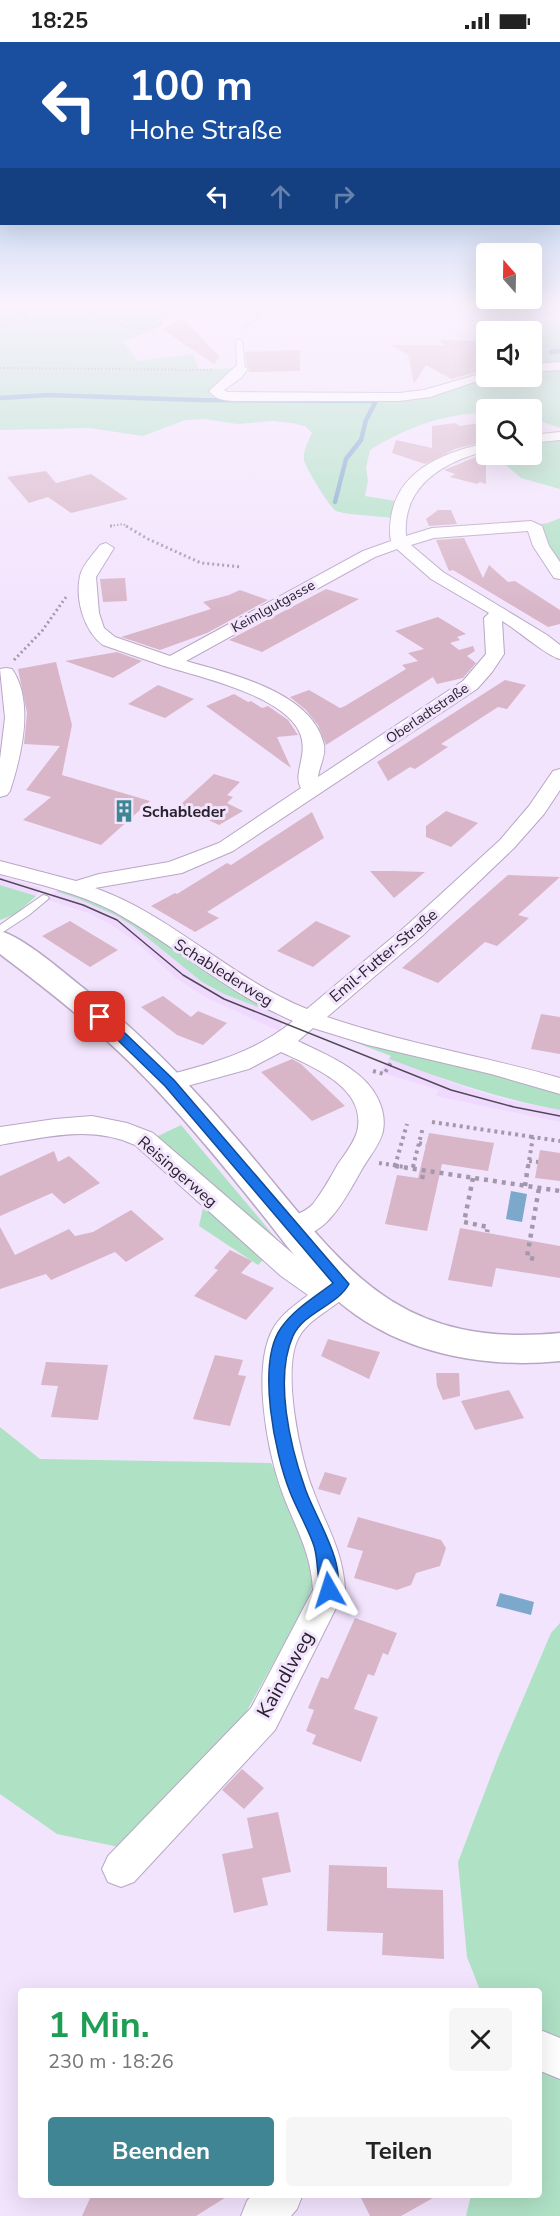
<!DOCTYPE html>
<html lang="de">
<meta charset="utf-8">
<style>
body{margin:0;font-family:"Nunito Sans",sans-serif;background:#f6f6f6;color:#222;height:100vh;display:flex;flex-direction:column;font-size:22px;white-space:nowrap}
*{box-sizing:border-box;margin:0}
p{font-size:20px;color:#767676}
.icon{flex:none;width:33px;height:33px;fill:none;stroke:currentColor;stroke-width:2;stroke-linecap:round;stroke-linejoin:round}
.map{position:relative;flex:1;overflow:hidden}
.sheet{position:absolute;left:18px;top:1946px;width:524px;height:210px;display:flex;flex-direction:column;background:#fff;border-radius:6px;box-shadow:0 6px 24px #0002}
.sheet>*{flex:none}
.guide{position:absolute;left:0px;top:0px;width:561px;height:183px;box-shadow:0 6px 24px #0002;background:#1a4fa0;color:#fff;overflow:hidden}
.needle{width:39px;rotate:340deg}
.tools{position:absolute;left:476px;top:201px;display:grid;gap:12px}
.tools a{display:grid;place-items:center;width:66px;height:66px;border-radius:6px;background:#fff;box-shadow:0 6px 24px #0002;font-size:30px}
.pin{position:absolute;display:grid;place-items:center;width:51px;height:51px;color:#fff;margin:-26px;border-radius:12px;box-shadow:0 3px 9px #0006}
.me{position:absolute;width:66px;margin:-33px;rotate:354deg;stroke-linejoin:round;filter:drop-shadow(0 0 4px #0008)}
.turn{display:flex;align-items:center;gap:21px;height:126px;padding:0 30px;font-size:27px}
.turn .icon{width:78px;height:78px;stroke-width:2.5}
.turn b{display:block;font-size:42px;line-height:51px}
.lanes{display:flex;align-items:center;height:57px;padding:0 30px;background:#0003;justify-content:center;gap:30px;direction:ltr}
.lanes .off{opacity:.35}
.round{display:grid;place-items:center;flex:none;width:63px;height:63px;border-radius:6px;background:#f6f6f6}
.headline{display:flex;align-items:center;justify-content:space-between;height:102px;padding:0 30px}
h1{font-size:36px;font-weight:700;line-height:45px;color:#1e9e55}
.button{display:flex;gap:12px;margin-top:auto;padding:12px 30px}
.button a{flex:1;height:69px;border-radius:6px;background:#408593;color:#fff;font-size:24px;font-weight:700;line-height:69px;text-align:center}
.button a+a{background:#f6f6f6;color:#222}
.status{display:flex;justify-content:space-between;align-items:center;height:42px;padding:0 30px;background:#fff;direction:ltr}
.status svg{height:16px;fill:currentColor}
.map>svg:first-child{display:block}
</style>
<div class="status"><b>18:25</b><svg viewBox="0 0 49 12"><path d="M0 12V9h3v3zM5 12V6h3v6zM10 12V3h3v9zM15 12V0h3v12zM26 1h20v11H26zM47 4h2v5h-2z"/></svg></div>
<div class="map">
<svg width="560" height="2174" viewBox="0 0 560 2174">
<rect width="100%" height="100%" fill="#f3e4fd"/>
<path fill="#f0d9ff" d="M0,834L42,846L36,854L0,843Z
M55,849L79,857L117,874L134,885L202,940L224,952L276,972L283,980L281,985L279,989L205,955L176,936L136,900L113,884L91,872L48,858Z
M389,1017L467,1046L507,1058L560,1068V1080L436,1054L439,1048L379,1030Z"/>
<path fill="#afe1c5" d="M0,265H177L156,279L164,283L124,300L138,319L193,312L199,327L240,326L211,347V351L382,357L492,335L531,334V328L560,326V386L531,376V368H486V371C445,371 405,386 370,408L366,426L368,439L365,454L396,459L392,476C379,474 346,473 336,469C330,466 304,423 304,418C303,408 308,400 312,391L305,384L292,381L273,379L237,382L204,377L185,378L143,394L89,386L0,388Z
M560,278V322L531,324V290H486L468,283Z
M560,396V447L521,436L494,413L531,412V399Z
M560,476V527L535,483L548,481Z
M0,843L36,854L16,872L0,878Z
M63,848C139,873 208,929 276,972L224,952L202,940L134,885L117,874L79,857L55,849Z
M320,987L445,1017L560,1050V1068C497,1056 448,1039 389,1017L391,1014Z
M181,1083L295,1219L156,1095Z
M204,1161L265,1216L258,1223L199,1184Z
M0,1385L40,1417L271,1421L292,1466L313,1521V1542L305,1564L239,1683L119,1805L57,1792L0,1752Z
M560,1581V2000L539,1989L538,1948H480L467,1915L458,1820L499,1713L551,1591Z
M539,2022L560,2033V2174H466L471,2153L538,2152Z"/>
<path fill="#7ca8cc" d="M511,1149L527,1152L522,1180L506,1177Z
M500,1551L534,1560L531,1573L496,1564Z"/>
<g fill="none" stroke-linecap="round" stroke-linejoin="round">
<path stroke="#7ca8cc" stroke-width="4.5" d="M551,310L560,309
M0,356L47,353L200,358L376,359
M335,460L346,417L361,398L366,378L376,359"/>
</g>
<path fill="#d8b6c8" d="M183,277L220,315L214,322L162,287Z
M438,298L480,299L481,329L451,337L426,323L414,342L408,313L391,303H444Z
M300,308V329L248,330L250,327L247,324L245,310Z
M486,380V399L455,407L425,422L392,411L396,398L432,406V384L455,381L460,384Z
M486,411V442L480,440L477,442L450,435L455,432L444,428Z
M46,429L56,441L91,432L128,457L71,471L48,455L29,461L7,435Z
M438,468H451L457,482L429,484L426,477Z
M464,496L483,536L489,523L508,540L515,539L560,568V582L548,585L453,528L449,529L436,498Z
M125,536L127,559L103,560L100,537Z
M326,547L359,557L262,610L229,598Z
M240,548L268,558L207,591L160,608L121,595L211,567L203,560L229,553Z
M438,575L466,592L457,595L460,598L450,601L459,608L473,604L475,609L467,614L476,621L463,636L437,642L433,635L326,703L318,683L306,668L290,655L309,648L340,666L345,664L406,627L402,623L418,619L408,611L424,607L395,589Z
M117,610L142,619L113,636L65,619Z
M56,620L72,683L62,733L150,759L101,803L23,778L51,755L26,748L60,704L24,702L27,671L18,627Z
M505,638L526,643L507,667L498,665L441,702L448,705L415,727L410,725L388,739L377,720Z
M158,643L194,657L165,676L128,662Z
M234,652L248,660L251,659L262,666L268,664L288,678L298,693L277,695L291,726L206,664Z
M214,732L240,740L227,753L233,755L227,761L243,769L219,783L179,764Z
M446,769L478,781L451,805L426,795V784Z
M312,770L324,796L207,870L219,876L195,890L151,864L175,851L177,852L227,821L231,823Z
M370,829H394L425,830L394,856Z
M508,833L560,835L518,873L529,876L497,904L485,900L438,941L402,926Z
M70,879L118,908L90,925L42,894Z
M316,879L351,894L313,925L277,909Z
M163,954L191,975L198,969L227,981L203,1003L177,993L141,965Z
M541,972L560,975V1012L531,1007Z
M292,1017L301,1022L345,1064L312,1079L261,1030Z
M429,1091L494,1101L488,1129L442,1122L427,1189L385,1182L397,1133L418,1136Z
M540,1108L560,1111V1139L535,1136Z
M54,1109L58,1120L69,1114L100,1141L64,1162L52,1151L0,1174V1134Z
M131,1168L164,1197L126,1220L115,1210L51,1238L46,1232L0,1247V1185L15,1213L69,1187L75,1194L93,1190Z
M460,1186L560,1204V1236L496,1226L492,1245L448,1238Z
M230,1208L252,1219L241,1231L274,1246L246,1278L194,1254L218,1228L214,1226Z
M328,1297L380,1310L369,1337L321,1314Z
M215,1313L243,1318L238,1333L246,1334L230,1384L193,1377Z
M46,1320L108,1323L98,1378L51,1375L58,1344L41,1343Z
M436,1331H459L460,1354L443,1358L437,1344Z
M509,1348L524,1376L475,1388L461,1359Z
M325,1430L347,1436L340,1453L318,1447Z
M358,1475L441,1498L446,1506L440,1524L416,1531L411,1543L397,1548L354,1536L363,1509L347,1505Z
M355,1576L397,1591L388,1613L383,1611L374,1634L368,1632L354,1667L378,1675L361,1720L312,1702L316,1693L306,1689L314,1668L308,1666L321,1635L328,1637Z
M242,1727L264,1746L244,1767L222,1748Z
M278,1770L291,1830L262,1836L268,1863L234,1871L222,1812L253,1806L247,1776Z
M329,1823L387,1825V1846L443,1848L444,1917L382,1913L383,1891L327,1889Z
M92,2152H231L196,2174H82Z
M359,2152H440L401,2174H370Z"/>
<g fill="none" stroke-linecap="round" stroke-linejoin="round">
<g stroke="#b8a7c4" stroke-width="2">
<path id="service" d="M239,297L242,299L245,327L241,329L237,327L236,299Z
M43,853L47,854L49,856L47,858L29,873L0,892V883Z"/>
</g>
<g stroke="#b8a7c4" stroke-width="2">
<path id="minor" d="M560,320V328L531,330V322Z
M241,323L248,327L241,336L224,348L227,350L399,351L424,348L486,330V334H492L430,355L399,359H232C223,358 215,357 209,349L236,324Z
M560,390V398L531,401V393Z
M486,401V409C443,420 402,444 406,494L432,486L531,479L542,484L549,504L560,520V537L554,536L533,504L528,489L434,496L411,503L443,530L547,593L560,603V617C548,615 516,587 502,579L504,612L492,630L477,647L233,809L182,831L95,846C172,873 230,936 307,967L406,884L500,798L529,764L553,729L560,727V748L544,772L514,806L422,894L327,975C403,1001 483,1014 560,1036V1052L491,1032L368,1003L313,986L298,999C326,1013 364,1027 378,1057C383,1067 385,1078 383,1089C380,1103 368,1116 361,1129C345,1156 323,1205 282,1193L278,1186C286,1174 303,1173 313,1162C323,1149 330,1136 338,1122C345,1112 353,1102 357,1090C368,1046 313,1025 281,1010L249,1027L169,1049L160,1047L157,1041L160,1035C209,1022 253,1012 293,979C227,951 175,903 113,869C78,851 38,842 0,832V819L76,839L99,832L169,820L219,801L301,746C292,731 310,712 299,689C281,653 200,635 164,624C144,617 123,610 103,603C84,589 75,558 80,534C82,523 94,512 100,503L106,501L114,506L96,535L99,571L104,586L115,595L170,614L363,509L391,499C389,489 390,480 392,470C402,426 446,410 486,401ZM397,507L431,537L489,571L484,576L486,612L463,639L318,735C319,725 326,714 324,703C313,650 231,632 186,619L375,515Z
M6,626L12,627C35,660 21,715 10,749L7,753L0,755V717L5,676L0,627Z
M92,1074L127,1081L153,1091L321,1236L327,1238L342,1232L352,1235L356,1242C343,1264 312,1272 299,1295C281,1326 300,1416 313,1448C326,1484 343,1508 345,1548L275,1688L134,1840L121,1845L108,1840L102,1827L108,1814L251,1666L313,1548C311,1508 294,1484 281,1447C267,1407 251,1323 274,1285C282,1272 296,1262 308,1253L281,1234L135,1103C91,1083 46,1095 0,1103V1085L55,1077Z
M538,1987L560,1996V2037L538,2028Z
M253,2152H303L297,2167L291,2174H241L247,2159Z"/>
</g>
<g stroke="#b8a7c4" stroke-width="3">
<path id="secondary" d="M0,889C23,895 62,929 82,945C140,990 190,1042 237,1097C338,1214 385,1308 560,1291V1319C490,1326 415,1314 356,1273C320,1248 293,1212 266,1177C234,1137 202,1097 167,1059C117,1003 60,957 0,912Z"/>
</g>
<path stroke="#a398ab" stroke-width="2" stroke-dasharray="1.5 2" stroke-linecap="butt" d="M78,265C99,273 131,293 155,284C160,282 174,269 181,265
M209,265L252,269L260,274L242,287
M0,284L26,278L27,273L3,268L7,265
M0,326L213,328
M110,484L123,482L128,485"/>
<path stroke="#a398ab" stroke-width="3" stroke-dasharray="2 3" stroke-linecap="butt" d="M110,484H113
M126,484L148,497L201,521L242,525
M14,618L42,589L66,555"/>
<path stroke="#a398ab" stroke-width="4" stroke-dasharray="3 4" stroke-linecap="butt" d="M373,1029L384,1032L392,1019
M432,1080L533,1095
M419,1101L426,1103
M529,1119L538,1120
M379,1121L405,1125
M395,1124L407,1082
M413,1125L423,1085
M528,1125L533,1095L560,1099"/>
<path stroke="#a398ab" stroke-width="4.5" stroke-dasharray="4 5" stroke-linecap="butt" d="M395,1124L560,1149
M413,1126L414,1124
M473,1136L464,1180L488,1185L487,1190
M422,1137L424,1128
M525,1144L528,1124
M534,1217L527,1215L539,1146"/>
<use href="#service" fill="#fff" fill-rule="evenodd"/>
<use href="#minor" fill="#fff" fill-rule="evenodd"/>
<use href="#secondary" fill="#fff" fill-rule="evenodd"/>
<path stroke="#524957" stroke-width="1.5" d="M0,837L83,863L117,878L183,933L224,957L451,1048L514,1065L560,1074"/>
</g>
<linearGradient id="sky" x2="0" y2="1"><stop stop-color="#7dafdd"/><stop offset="0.46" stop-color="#faf3fe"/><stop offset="1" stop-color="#faf3fe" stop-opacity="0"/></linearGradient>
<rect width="560" height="570" fill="url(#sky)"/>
<path fill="#1a73e8" stroke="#114b97" stroke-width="1.5" d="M100,971L105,972L174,1038L349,1242C337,1264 304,1270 293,1294C274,1336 290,1404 305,1446C314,1474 349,1524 335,1553L329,1556L323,1553C316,1539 319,1520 314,1504C308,1486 297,1468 290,1450C275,1413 256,1321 281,1286C294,1267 315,1255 333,1241L165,1044L96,977L94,975Z"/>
<defs>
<g id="building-bare" transform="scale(1.8)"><path d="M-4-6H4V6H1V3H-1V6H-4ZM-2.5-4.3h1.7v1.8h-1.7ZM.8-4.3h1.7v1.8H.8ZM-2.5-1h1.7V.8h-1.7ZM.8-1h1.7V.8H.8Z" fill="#408593" stroke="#f3e4fd" stroke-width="2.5" paint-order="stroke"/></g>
</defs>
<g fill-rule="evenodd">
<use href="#building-bare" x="124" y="769"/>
</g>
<g text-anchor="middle" stroke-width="6" stroke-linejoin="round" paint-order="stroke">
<g font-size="14" fill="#29222d" stroke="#f3e4fd">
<text transform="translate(273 564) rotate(-29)" y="5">Keimlgutgasse</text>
<text transform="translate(427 671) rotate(-34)" y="5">Oberladtstraße</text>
</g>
<g font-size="16" font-weight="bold" fill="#29222d" stroke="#f3e4fd" text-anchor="start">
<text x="142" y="775">Schableder</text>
</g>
<g font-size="16" fill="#29222d" stroke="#f3e4fd">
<text transform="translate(383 913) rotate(-40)" y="6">Emil-Futter-Straße</text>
<text transform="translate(224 930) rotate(32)" y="6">Schablederweg</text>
<text transform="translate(178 1129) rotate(41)" y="6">Reisingerweg</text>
</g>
<g font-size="20" fill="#29222d" stroke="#f3e4fd">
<text transform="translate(285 1632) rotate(-61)" y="7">Kaindlweg</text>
</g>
</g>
</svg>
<div class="tools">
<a><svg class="needle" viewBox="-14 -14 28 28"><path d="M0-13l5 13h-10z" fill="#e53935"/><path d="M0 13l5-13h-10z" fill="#767676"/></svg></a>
<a><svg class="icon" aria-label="sound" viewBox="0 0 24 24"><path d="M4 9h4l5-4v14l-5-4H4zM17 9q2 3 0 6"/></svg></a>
<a><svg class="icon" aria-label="search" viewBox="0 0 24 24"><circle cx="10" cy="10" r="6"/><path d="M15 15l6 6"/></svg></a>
</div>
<div class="pin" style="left:100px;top:975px;background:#d93025"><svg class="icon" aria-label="arrive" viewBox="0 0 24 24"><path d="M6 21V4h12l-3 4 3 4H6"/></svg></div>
<svg class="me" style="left:329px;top:1548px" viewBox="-20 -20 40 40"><path d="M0-17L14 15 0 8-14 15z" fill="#1a73e8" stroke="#fff" stroke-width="4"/></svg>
<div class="guide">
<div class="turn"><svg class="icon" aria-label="left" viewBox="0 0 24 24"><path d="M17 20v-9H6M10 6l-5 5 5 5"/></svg><div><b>100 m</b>Hohe Straße</div></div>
<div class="lanes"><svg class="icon" aria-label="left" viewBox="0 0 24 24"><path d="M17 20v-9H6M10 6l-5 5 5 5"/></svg><svg class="icon off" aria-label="ahead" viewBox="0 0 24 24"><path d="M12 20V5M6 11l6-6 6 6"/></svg><svg class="icon off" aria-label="right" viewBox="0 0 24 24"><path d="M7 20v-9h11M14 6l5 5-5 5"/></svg></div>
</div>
<section class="sheet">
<div class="headline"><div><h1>1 Min.</h1><p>230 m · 18:26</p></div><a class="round"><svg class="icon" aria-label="close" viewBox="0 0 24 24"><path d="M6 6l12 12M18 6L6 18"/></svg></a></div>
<div class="button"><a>Beenden</a><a>Teilen</a></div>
</section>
</div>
